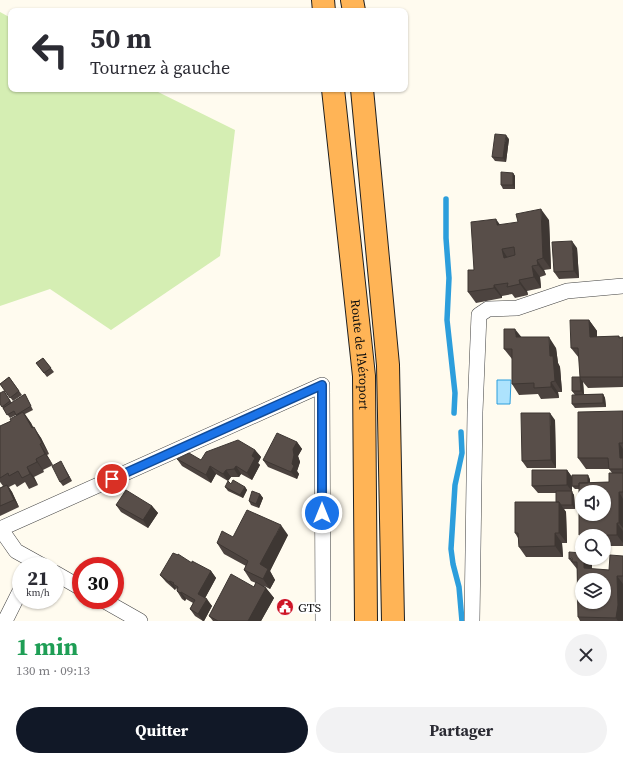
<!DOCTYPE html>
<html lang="fr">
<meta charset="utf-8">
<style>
body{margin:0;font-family:"Source Serif 4",serif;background:#f2f2f3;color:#2b2b33;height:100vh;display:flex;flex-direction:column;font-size:15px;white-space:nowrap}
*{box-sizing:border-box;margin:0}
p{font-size:13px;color:#7c7c81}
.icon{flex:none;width:22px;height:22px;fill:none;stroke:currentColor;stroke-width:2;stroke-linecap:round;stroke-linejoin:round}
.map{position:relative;height:621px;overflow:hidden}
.side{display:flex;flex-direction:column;background:#fff;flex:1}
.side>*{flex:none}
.top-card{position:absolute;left:8px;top:8px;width:400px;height:84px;border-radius:8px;box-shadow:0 1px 3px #0004;background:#fff;color:#2b2b33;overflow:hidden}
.buttons{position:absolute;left:575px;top:485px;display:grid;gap:8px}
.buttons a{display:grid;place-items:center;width:36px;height:36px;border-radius:50%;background:#fff;box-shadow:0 1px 3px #0004;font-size:20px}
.speed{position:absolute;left:12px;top:557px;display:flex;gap:8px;font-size:20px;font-weight:700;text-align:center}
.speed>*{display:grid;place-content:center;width:52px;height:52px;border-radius:50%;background:#fff;box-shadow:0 1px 3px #0004;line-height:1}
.speed small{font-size:10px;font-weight:400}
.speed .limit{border:6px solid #d22;background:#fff;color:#111}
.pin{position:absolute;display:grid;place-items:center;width:34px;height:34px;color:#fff;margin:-17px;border:2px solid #fff;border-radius:50%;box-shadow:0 1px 4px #0007}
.me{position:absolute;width:44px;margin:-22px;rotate:0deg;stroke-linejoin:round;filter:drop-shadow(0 0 3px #0008)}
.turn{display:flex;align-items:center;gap:14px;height:84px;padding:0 16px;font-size:18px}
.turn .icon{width:52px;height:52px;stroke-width:2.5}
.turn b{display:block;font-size:28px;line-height:34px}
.round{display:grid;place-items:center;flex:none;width:42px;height:42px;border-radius:21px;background:#f2f2f3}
.summary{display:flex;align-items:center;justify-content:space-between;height:68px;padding:0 16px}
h1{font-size:24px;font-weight:700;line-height:30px;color:#1e9e55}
.primary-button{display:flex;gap:8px;margin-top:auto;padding:8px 16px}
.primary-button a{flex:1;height:46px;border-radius:24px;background:#111827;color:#fff;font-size:16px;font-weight:700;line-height:46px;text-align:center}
.primary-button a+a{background:#f2f2f3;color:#2b2b33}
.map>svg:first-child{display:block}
</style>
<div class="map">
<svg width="623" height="621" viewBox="0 0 623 621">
<rect width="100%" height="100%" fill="#fffbef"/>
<path fill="#d5eeb3" d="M0,12L11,18V89H152L235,130L220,256L111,330L50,289L0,306Z"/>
<path fill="#ade3fd" stroke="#2c9edc" d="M497,380H511L510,404H497Z"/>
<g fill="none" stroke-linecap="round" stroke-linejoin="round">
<path stroke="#2c9edc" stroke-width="5.5" d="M446,199V238L449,278L447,320L455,393L454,413
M461,432L462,453L455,485L451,549L453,564L459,587L462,621"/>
<g stroke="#414141" stroke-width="16">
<path id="minor" d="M0,528L16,551L43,566
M0,529L322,385L323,621
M55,573L81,588
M103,600L140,621
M5,621L21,589
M472,621L475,412L479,315L488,309L517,308L567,291L623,286"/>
</g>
<g stroke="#1f1f1f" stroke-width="24">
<g id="trunk">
<path d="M323,0L324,11"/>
<path d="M352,0L354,11"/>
<path id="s1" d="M333,89L364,376L366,621"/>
<path d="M362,89L388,365L393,621"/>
</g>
</g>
<use href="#minor" stroke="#fff" stroke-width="15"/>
<use href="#trunk" stroke="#ffb456" stroke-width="22"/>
</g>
<path fill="#4c433f" d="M509,139L506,162L495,161L492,157Z
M513,173L515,176V189H503L501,185Z
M549,220L551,269L544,270L546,275L540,277L541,288L527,291L528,295L515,298L512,294L502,296V298L476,303L468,292L474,270L500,225Z
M577,248L579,278L559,279L554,272Z
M589,320L597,331V337L619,336L620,338L623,337V387L588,388L583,382L584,394H603L605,398L606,407L575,408L572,404L575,395L572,391L580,377L579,358L571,348Z
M521,337L556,348L558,363L560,367L562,392H558L559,398L541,399L538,394L519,395L512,384V359L504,349Z
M43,358L54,372L47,377L36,363Z
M9,377L22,395L13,401L0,384Z
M4,391L12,403L25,394L33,410L25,414L31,423L33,427L41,438L49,454L47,455L53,465L43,470L44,472L34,477L38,485L29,489L25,482L17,487L15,484L9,487L12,492L19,507L0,516V488L3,486L0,482V426L11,421L16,416V415L10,418L0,404Z
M623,411V546H604V536H582V539L579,535V489H575L572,486L590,479V483L609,482L612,473L609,469H586L578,458Z
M555,420L556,468H527L522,461Z
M297,442L302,449L298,456L300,462L297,471L299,474L297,479L268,467L263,460Z
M255,450L261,457L258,463L260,465L252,480L241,474L239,477H231L228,481L216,474L211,483L182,466L177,459L201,460Z
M63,465L72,481L63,486L60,482Z
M567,470L572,477V492L574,495L575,509H564L566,512L567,543H562L563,557H526L519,547L518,538L515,533L556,502V493H538L532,486Z
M231,484L245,487L247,490L243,498L228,491L225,487Z
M260,494L263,498L259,508L251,505L249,501Z
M116,505L152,506L158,513L148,528L121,512Z
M288,535L270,571L275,580L270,589L264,586L266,588L274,598L261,621H213L209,616L254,587L256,583L251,581L244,570L246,566L224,554L217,543L233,537Z
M623,556V621H580L578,617L577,569L569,559L588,558L592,564V569L609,570Z
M192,563L211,571L216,578L205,598L212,606L204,621H203L195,616L190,609L193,603L186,599L185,601L182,599L177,591V590L176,588L175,590L166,582L160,575Z"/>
<path fill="#3e3733" d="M506,135L509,139L506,162L503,158Z
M513,173L515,176V189L513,185Z
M541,209L549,220L551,269L543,258Z
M496,219L503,229L497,225Z
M572,241L577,248L579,278L574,271Z
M502,249L509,260L504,258Z
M537,260L544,270L546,275L538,265Z
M532,266L540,277L541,288L534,277Z
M519,280L527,291L528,295L520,284Z
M494,285L502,296V298L494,288Z
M589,320L597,331V348L590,337Z
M515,329L523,339L516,337Z
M549,337L556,348L558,363L560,367L562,392L555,381L550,356Z
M580,378L583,382L584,395L581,391Z
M551,382L558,392L559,398L551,387Z
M603,394L605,398L606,407L603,403Z
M23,412L31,423L39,439L32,428Z
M550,413L555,420L556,468L551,460Z
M34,427L41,438L49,454L42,443Z
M297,442L302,449L298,456L300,462L297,471L299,474L297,479L291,472L293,449Z
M619,443L623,449V462L620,458Z
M40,444L47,455L53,465L45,454Z
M255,450L261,457L258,463L260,465L252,480L247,473L252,456Z
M36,459L43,470L44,472L37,462Z
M61,461L63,465L72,481L69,477Z
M210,466L216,474L211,483L206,475Z
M236,466L241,474L239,477L234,469Z
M27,467L34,477L38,485L30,474Z
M226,470L231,477L228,481L223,474Z
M567,470L572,477V492L574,495L575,509L572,505V491L567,485Z
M588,475L590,479V489L588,485Z
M7,485L12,492L19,507L14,500Z
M245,487L247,490L243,498L240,495Z
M619,492L623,499V528L619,523Z
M260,494L263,498L259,508L256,504Z
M559,502L566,512L567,543L559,533Z
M152,506L158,513L148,528L143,520Z
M617,523L623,531V543L617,535Z
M281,525L288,535L270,571L275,580L270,589L263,579L260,564Z
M555,533L562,543L563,557L555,546Z
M584,558H588L592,564L591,579L584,568Z
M211,571L216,578L203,602L198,594Z
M617,576L623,584V621H618L616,618Z
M170,581L176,588L175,590L169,582Z
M266,588L274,598L261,621H248Z
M181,592L186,599L185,601L180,593Z
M207,599L212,606L204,621H203L198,614Z"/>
<path fill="#584e49" stroke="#3e3733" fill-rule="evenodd" d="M495,134L506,135L503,158L492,157Z
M501,172L513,173V185H501Z
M541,209L543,258L537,260L538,265L532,266L534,277L519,280L520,284L507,287L508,283L494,285V288L468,292V270H474L471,222L496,219L497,225L518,222L516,214ZM514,247L515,255L504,258L502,249Z
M572,241L574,271L554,272L552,242Z
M570,320H589L590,337L619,336V338L623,337V377H580L578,348H571Z
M504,329H515L516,337H549L550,356H553L555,381L551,382V387L534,388V383L512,384V349H504Z
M43,358L51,368L44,373L36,363Z
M9,377L19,391L10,398L0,384Z
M572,377H580L581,391H572Z
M4,391L10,401L2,407L0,404V393Z
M25,394L31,406L16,415L14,411L7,415L3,408Z
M603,394V403L572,404V395Z
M623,411V443H619L620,458H623V469H609L608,458H578V412Z
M23,412L32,428L34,427L42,443L40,444L45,454L36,459L37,462L27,467L30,474L22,478L18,471L9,476L8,473L0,478V426L11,421L10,419Z
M521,413H550L551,460L522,461Z
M277,433L297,442L293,449L294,455L292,464L294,466L291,472L263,460Z
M238,440L255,450L252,456L255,458L247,473L236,466L234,469L226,470L223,474L210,466L206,475L177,459L189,453L201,460L206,452Z
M61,461L69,477L60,482L52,466Z
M532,470H567V485L532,486Z
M609,473H623V492H619V523H617V535H579V483L609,482ZM582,492H604V514H582Z
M572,475H588V483H579V486H572Z
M233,480L245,487L240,495L225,487L228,481L231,484Z
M7,485L14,500L0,506V488Z
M126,490L152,506L143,520L116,505Z
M252,491L260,494L256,504L249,501Z
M556,491H572V505H561L559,502H556Z
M515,502H559V533H555V546L519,547L518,533H515Z
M247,510L281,525L260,564L268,569L263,579L244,570L248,561L217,543L222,531L233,537Z
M569,552L582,553V558H584V568L609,570L610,555L623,556V576H617L618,605L616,618L578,617L577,562H572V558L569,559ZM582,580H604V602H582Z
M173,553L178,555V554L192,563V561L211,571L198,594L207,599L198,614L190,609L195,600L181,592L180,593L177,591L178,587L173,584L174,583L170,581L169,582L160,575Z
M231,574L254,587L256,582L266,588L248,621H218L209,616Z"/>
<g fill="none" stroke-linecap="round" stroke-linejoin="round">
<g stroke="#114b97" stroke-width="10">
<path id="route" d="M112,479L322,385V513"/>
</g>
<use href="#route" stroke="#1a73e8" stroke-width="7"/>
</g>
<defs>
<g id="civic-disc" transform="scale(0.9)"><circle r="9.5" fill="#ce1627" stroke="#fff"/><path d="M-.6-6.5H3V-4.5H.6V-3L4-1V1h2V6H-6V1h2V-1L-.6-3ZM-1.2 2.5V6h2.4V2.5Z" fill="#fff"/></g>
</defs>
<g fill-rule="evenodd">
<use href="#civic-disc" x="285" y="607"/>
</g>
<g text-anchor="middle" stroke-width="4" stroke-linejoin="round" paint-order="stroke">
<g font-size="13" fill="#0e0e0e" stroke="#fff">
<text dy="5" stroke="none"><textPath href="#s1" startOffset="267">Route de l'Aéroport</textPath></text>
</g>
<g font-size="13" fill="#0e0e0e" stroke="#fff" text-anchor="start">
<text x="298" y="612">GTS</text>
</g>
</g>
</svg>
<div class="buttons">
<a><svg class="icon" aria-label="sound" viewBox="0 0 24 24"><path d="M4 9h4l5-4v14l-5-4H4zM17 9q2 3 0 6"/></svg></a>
<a><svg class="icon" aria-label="search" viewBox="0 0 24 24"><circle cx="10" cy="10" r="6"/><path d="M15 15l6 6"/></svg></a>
<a><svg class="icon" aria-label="layers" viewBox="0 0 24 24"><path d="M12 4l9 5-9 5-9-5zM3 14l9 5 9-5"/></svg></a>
</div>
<div class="speed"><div>21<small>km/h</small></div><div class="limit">30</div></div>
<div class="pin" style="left:112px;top:479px;background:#d93025"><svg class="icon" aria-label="arrive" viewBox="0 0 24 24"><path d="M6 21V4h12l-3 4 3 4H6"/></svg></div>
<svg class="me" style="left:322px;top:513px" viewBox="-20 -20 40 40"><circle r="17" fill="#1a73e8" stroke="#fff" stroke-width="3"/><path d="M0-11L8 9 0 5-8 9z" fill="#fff"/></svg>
<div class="top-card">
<div class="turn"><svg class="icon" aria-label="left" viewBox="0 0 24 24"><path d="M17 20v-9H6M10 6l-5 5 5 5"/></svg><div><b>50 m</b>Tournez à gauche</div></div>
</div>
</div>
<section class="side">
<div class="summary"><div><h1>1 min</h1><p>130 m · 09:13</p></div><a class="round"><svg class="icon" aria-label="close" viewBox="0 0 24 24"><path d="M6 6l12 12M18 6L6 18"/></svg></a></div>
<div class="primary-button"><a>Quitter</a><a>Partager</a></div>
</section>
